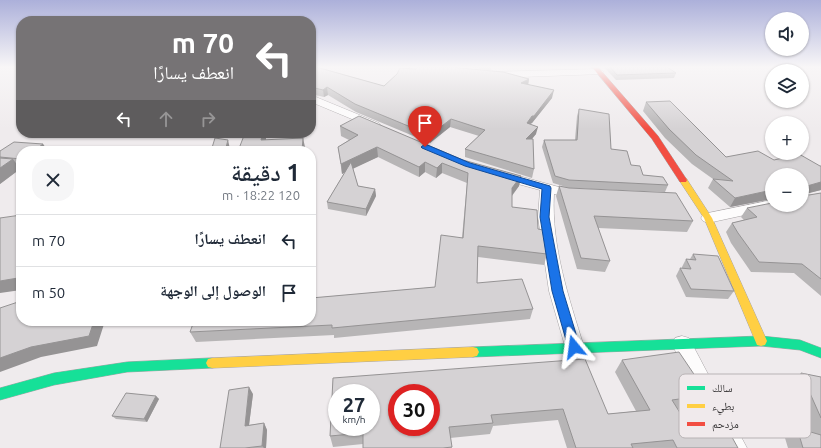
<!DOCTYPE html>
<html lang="ar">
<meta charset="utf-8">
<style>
body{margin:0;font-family:Ubuntu,"Noto Naskh Arabic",sans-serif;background:#f6f6f7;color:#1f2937;direction:rtl;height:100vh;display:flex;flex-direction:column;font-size:15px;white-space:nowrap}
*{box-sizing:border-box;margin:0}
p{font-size:13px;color:#747a83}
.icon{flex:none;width:22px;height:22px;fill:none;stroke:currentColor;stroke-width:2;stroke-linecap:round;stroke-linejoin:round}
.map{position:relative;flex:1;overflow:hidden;direction:ltr}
.sheet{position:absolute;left:16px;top:146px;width:300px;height:180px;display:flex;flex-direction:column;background:#fff;border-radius:16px;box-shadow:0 1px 3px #0004;direction:rtl}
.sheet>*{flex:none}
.hud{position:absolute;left:16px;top:16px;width:300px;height:122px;border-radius:16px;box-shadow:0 1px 3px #0004;direction:rtl;background:#767375;color:#fff;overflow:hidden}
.fabs{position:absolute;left:765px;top:12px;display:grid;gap:8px}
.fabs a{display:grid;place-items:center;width:44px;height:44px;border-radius:50%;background:#fff;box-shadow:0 1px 3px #0004;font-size:20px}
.speed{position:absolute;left:328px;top:384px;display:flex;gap:8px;font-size:20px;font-weight:700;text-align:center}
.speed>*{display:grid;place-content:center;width:52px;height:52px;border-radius:50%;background:#fff;box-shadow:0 1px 3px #0004;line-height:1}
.speed small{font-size:10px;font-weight:400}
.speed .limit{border:6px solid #d22;background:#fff;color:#111}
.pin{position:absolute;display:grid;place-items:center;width:34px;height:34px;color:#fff;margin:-41px -17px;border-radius:50% 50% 50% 0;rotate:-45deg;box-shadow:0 0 4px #0007}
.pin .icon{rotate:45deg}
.me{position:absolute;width:44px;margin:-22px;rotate:344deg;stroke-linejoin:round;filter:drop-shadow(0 0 3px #0008)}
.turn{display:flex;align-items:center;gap:14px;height:84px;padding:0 16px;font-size:18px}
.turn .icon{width:52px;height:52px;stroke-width:2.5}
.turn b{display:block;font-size:28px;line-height:34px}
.lanes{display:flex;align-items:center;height:38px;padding:0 16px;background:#0003;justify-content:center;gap:20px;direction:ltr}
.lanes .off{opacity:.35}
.round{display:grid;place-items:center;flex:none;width:42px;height:42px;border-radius:16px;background:#f6f6f7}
.summary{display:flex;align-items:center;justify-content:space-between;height:68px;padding:0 16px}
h1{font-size:24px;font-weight:600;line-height:30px}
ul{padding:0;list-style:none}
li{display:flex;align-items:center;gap:12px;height:52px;padding:0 16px;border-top:1px solid #e0e1e3}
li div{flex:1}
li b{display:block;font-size:15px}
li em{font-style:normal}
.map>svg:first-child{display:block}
</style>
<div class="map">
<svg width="821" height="448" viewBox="0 0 821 448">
<rect width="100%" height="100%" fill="#efebed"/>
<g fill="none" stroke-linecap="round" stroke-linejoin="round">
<g stroke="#a7a4a6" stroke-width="1">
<path id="street" d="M411,67H439L442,69C436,74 414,74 408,69Z
M599,69L604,72L602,74L492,78L487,75L492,72Z
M311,95L379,123L381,125L379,127H371L311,102Z
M501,171L566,189L581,191L583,194L581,197H566L554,194C551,246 569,298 584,347L581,353L574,355L567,353L549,291L538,217L540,190L496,178L494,175L496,172Z
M772,200V205H779L777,208L708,223L703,221L701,218L703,215L708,213Z
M682,336L689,338L747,448H723L672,344L675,338Z"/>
</g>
<g stroke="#a7a4a6" stroke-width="1">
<path id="fast" d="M761,336L800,340L821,348V358L800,350L761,346L473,357L469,356L467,352L469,348L473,347Z
M212,358L216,359L218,363L216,367L212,368L127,372L54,385L0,400V388L54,373L127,362Z"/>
</g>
<g stroke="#a7a4a6" stroke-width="1">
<path id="slow" d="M680,178H686L712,218L767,341L765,345L761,346L757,345L704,218L679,180Z
M473,347L477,348L479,352L477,356L473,357L212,368L208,367L206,363L208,359L212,358Z"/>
</g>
<g stroke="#a7a4a6" stroke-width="1">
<path id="jam" d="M592,67H598L658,136L687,180L686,182H680L652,139Z"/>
</g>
<use href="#street" fill="#fdfcfc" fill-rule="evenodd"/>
<use href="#fast" fill="#16e098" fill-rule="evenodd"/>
<use href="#slow" fill="#ffcf43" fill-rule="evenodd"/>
<use href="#jam" fill="#f24e42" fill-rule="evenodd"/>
</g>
<path fill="#b7b5b6" d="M311,67L321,68L384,86L529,79L528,84L552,98L532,123L530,124L536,134L532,139L534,169L532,178L465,157V149L479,136L450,127L430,143L356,112L328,95L324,97L311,94Z
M465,67H491V70Z
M604,67H667L676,73L674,78L616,80Z
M646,102L726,157L774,160L821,166V190L807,193L809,195L821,193V296L794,273L751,272L731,243L726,232L732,223L744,220L741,217L747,208L802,205L772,175V199L730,207L708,188L713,179L692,164L665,138L643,111Z
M579,109L611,149L643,175L668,185L665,192L568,188L693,221L687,232L598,228L610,261L605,272L577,269L556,196L559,186L566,187L553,183L542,147L544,140H575L577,116Z
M340,126L521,176L519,186L512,196V207L538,229L547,254L544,265L478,257L477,283L533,309L530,319L334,338V335L196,342L190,332L311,280L314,290L313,298L435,287L462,237L467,183L442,173L436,178L425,172L419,177L378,157L353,168L358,186L375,189L376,196L366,216L328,209L327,202L345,172L342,174L338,147L349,140L341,136Z
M43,144L48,151H21V168H19L20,169L0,184V151Z
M693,254L734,291L728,299L686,297L676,276L680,268H682V267L686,259H690Z
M622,360L708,395L698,406L678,409L692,432L738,448H567L558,420L493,426L490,434L450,438L452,448H363V444L333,447L330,436L333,378L608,414L636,411L615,372Z
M801,373L821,377V448H788L785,438L797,428L810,432L790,383Z
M253,394L249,425L264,423L267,430L266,448H220Z
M156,396L159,399L147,422L116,419L112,416Z"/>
<path fill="#959394" d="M529,79L528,86L521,83Z
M327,87L328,95L324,97L323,90Z
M554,90L552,98L532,123L530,124L526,131L527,123L532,116Z
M451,119L450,127L430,143V135Z
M538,127L536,134L525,147L526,139Z
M239,133H248L249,136L240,138Z
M263,133H266V140H261Z
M303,138L305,147L304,151H302Z
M228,140L230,149V151H225Z
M43,144L48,151H34Z
M377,147L378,157L342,174L341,164Z
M13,159L20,169L0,184V168Z
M425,162V172L419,177V167Z
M442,163V173L436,178L437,168Z
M521,176L519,186L510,198L512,188Z
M821,182V190L802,195L807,186Z
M375,189L376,196L366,216V209Z
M772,190V199L730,207L735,198Z
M21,273V290L0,293V281Z
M312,280L314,290L312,309L311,305V286Z
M94,321H105L97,346L41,357L0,372V358Z
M249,387L253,394L248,433L245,426Z
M156,396L159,399L147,422L144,419Z
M264,423L267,430L266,448H264L262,446Z"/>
<path fill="#d5d2d4" stroke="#959394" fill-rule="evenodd" d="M311,67H316L384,86L397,74L400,68L416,69V67H451L503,72L529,79L521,83L554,90L534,116H532L527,123L538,127L526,139H533L534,169L465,149L485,130L451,119L430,135L355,104L327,87L323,90L311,87Z
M610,67H667L676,73L617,75Z
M670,101L726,157L758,151L774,160L799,154L820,166H821V182L807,186V194L809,195L821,193V279L802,264L759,262L738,233L732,223L757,217L747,208L772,203V205H802V175H772V190L735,198L713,179L733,181L696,155L669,129L646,102Z
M579,109L609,114L611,149L627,151L631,165L640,166L643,175L663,177L668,185L569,180L555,176L544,140H577Z
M359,116L463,160L521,176L512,188V207L537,210L538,229L543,230L547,254L478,246L477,283L522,279L533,309L332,328V325L190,332L194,321H311V298L435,287L441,235L463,238L468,173L442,163L437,168L425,162L419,167L377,147L341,164L338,147L358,135L340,126Z
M245,133H263L261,140L303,138L302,151H238Z
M215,138L228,140L225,151H211Z
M14,142L43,144L34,151H21V159L0,157V151Z
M0,158L13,159L0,168Z
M351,162L358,186L375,189L366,209L327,202Z
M559,186L569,188L676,193L693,221L594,216L610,261L581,258Z
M21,215V273L18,278L0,281V218Z
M693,254L718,256L734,291L691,289L680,268L691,269L686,259L696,260Z
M21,301V321H94L89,336L31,347L0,358V308Z
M679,352L708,395L672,400L692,432L728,430L738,448H677L673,440L631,444L633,448H576L563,409L491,415L493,423L449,427L452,447L443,448H363V433L330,436L333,378L585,359L608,414L650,410L622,360ZM337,393H371V427H337ZM397,393H431V427H397Z
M801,373L821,377V418Z
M249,387L245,426L264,423L262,446L245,448H220L229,390Z
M126,393L156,396L144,419L112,416Z
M797,428L821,435V448H803Z"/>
<linearGradient id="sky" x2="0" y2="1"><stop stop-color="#acb0da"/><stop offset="0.52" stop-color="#f8f6f7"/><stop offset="1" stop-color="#f8f6f7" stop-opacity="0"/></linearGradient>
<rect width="821" height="129" fill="url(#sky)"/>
<path fill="#1a73e8" stroke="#114b97" d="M425,144L470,163L550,186L551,188L549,217L563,291L580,347L578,350L574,352L570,350L568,347L552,291L540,217L542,189L465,166L422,148L421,147Z"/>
<rect x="679" y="374" width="132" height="64" rx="6" fill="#f0eaec" stroke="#b8b3b5" stroke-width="1"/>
<rect x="687" y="386" width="18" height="4" fill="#16e098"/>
<rect x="687" y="404" width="18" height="4" fill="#ffcf43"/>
<rect x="687" y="422" width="18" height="4" fill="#f24e42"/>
<g font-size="11" fill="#353334">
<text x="712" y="392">سالك</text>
<text x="712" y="410">بطيء</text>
<text x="712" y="428">مزدحم</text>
</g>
</svg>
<div class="fabs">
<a><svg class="icon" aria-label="sound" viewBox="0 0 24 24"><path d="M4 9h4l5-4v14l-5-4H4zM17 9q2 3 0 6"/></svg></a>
<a><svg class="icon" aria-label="layers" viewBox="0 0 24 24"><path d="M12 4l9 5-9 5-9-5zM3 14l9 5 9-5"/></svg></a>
<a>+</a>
<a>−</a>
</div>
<div class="speed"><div>27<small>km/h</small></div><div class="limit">30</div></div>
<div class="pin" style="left:425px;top:147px;background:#d93025"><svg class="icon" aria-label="arrive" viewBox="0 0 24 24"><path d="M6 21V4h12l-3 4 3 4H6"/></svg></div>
<svg class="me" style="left:574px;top:347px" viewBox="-20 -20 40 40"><path d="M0-17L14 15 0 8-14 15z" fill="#1a73e8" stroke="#fff" stroke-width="4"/></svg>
<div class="hud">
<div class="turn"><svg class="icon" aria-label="left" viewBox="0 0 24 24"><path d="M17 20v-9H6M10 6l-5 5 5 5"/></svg><div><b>70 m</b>انعطف يسارًا</div></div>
<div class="lanes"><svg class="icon" aria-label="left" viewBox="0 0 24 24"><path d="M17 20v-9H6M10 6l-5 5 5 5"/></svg><svg class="icon off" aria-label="ahead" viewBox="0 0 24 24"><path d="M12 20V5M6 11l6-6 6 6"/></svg><svg class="icon off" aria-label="right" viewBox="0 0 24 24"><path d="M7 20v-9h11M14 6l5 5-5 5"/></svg></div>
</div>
<section class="sheet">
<div class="summary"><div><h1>1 دقيقة</h1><p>120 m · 18:22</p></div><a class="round"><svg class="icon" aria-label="close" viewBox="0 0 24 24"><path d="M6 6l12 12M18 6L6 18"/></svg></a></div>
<ul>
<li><svg class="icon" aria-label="left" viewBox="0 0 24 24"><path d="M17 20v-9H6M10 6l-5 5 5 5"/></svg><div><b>انعطف يسارًا</b></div><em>70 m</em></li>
<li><svg class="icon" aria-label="arrive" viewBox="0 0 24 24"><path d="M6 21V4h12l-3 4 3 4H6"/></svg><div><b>الوصول إلى الوجهة</b></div><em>50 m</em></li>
</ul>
</section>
</div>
